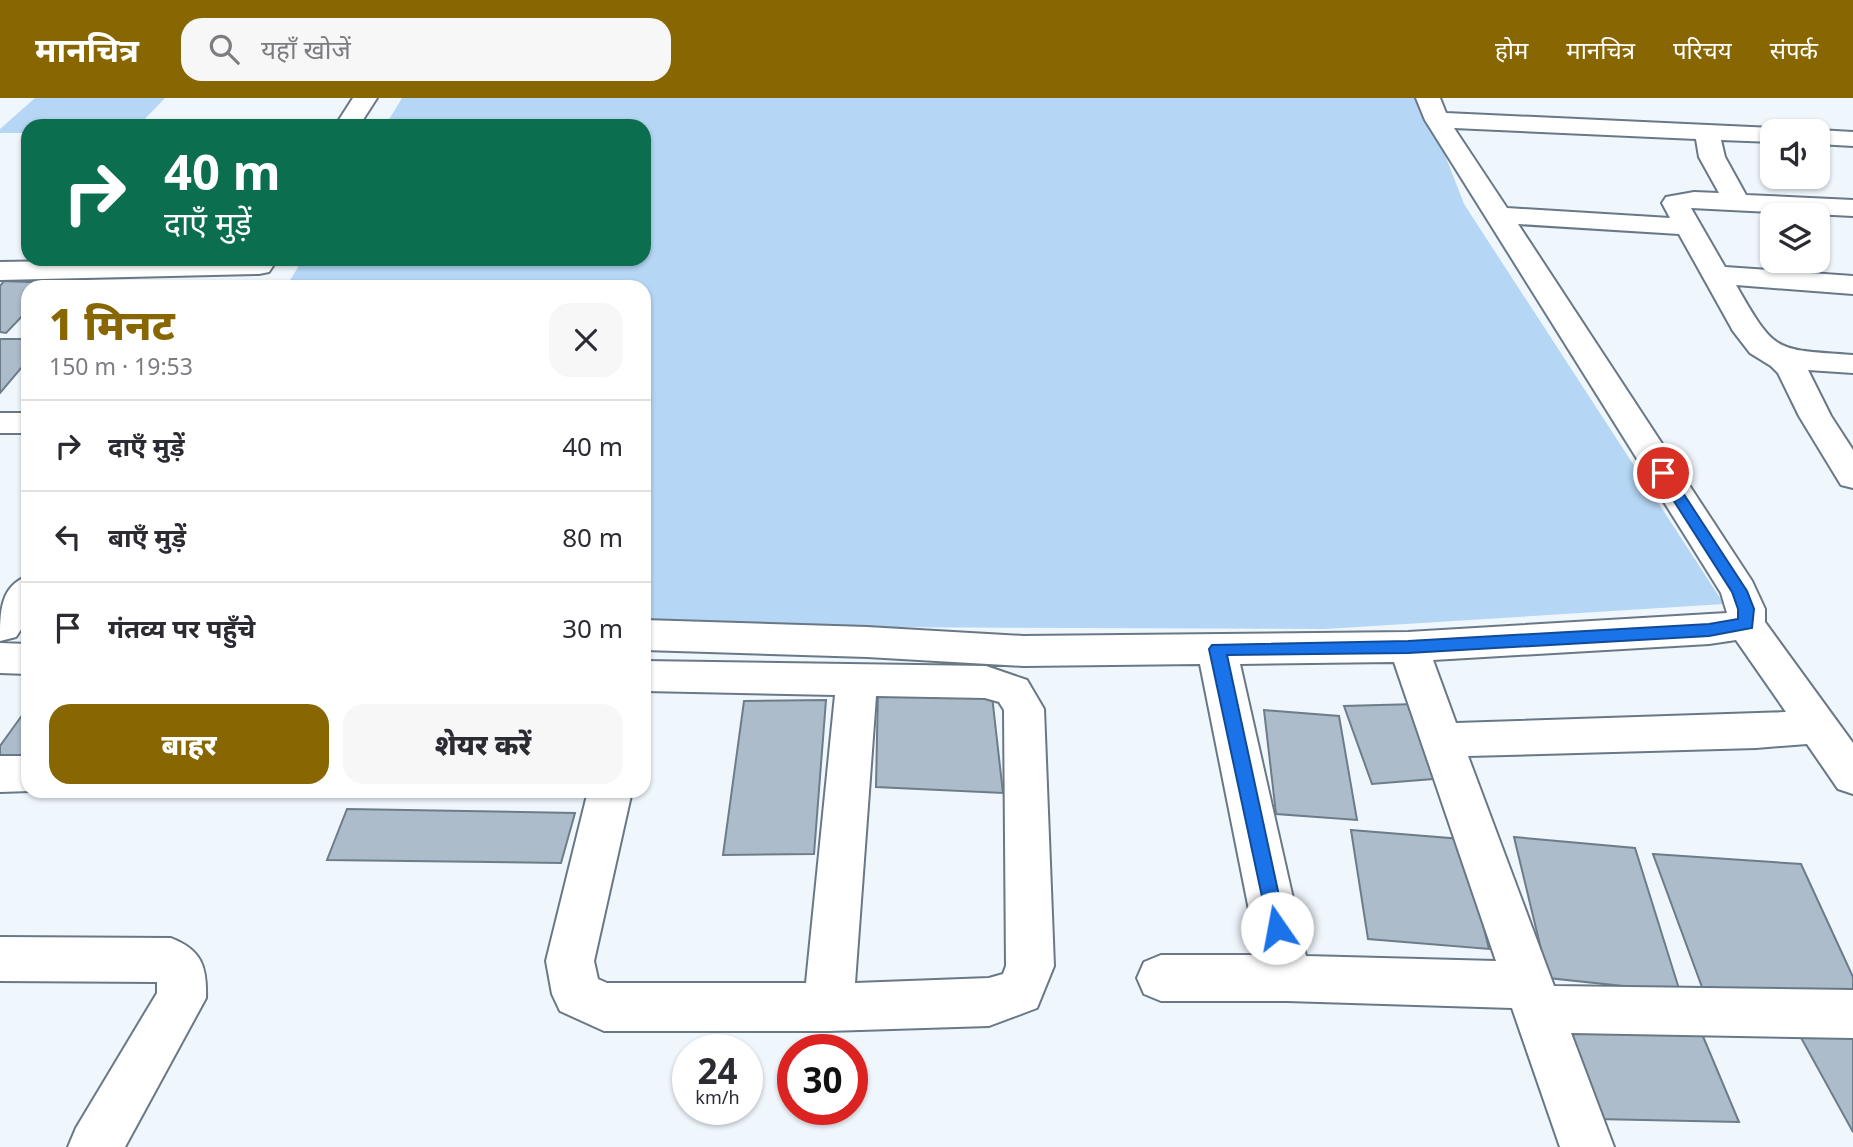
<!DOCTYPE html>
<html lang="hi">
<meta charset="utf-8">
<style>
body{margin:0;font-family:"Noto Sans","Noto Sans Devanagari",sans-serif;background:#f7f7f7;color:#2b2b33;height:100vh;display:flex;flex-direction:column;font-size:26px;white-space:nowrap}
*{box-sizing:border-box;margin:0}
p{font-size:23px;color:#7c7c81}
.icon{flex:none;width:38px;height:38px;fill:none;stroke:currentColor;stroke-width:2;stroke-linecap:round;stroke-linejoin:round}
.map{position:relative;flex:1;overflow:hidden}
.drawer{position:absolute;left:21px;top:182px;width:630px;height:518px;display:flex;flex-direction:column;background:#fff;border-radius:21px;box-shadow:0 2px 5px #0004}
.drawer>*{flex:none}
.top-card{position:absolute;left:21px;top:21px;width:630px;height:147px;border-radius:21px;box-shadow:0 2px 5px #0004;background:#0b6e4f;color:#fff;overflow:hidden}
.buttons{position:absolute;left:1760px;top:21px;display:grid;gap:14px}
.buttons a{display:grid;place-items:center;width:70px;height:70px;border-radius:14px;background:#fff;box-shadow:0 2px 5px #0004;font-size:35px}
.speed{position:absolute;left:672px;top:936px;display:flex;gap:14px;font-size:35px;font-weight:700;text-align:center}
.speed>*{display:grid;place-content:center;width:91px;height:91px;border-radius:50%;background:#fff;box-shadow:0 2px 5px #0004;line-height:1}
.speed small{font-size:18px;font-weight:400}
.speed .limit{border:10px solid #d22;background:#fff;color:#111}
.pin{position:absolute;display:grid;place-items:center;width:60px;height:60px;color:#fff;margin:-30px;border:4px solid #fff;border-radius:50%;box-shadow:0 2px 7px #0007}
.me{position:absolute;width:77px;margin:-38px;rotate:348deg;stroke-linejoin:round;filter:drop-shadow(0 0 5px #0008)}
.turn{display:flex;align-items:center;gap:24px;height:147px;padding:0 28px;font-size:32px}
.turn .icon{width:91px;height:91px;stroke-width:2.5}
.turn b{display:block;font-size:49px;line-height:60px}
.round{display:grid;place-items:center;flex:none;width:74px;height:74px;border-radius:21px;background:#f7f7f7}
.summary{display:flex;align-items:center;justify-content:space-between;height:119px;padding:0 28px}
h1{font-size:42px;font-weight:800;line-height:52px;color:#886702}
.button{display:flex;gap:14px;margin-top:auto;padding:14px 28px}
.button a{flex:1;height:80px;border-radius:21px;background:#886702;color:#fff;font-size:28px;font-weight:800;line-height:80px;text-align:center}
.button a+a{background:#f7f7f7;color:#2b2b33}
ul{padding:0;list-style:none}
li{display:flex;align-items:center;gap:21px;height:91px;padding:0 28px;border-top:2px solid #e1e1e2}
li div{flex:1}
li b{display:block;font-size:26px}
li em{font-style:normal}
header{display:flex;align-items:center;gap:42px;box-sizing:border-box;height:98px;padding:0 35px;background:#886702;color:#fff}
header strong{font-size:33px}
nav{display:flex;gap:38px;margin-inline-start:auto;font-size:24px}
.search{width:490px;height:63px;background:#f7f7f7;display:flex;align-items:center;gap:18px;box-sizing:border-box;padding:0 24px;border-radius:21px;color:#7c7c81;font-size:26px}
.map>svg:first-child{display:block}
</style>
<header>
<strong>मानचित्र</strong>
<div class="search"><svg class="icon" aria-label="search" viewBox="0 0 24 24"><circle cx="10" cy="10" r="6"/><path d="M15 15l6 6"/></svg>यहाँ खोजें</div>
<nav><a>होम</a><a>मानचित्र</a><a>परिचय</a><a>संपर्क</a></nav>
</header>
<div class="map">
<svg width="1853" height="1049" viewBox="0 0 1853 1049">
<rect width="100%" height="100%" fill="#eff6fc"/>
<path fill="#b5d6f4" d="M35,0H165L138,28H28V35H0V31Z
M402,0H1423L1464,106L1724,506L1325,531L644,528V189H286L303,161H644V28H385Z"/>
<path fill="#adbccb" stroke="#6d7c89" stroke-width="2" d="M4,183L54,185L50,189H28V212L6,235L0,234V188Z
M63,184L108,185L104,189H59Z
M0,241H28V262L0,295Z
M878,591L992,598L1003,695L876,689Z
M826,602L814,756L723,757L744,603Z
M1416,606L1445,680L1372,686L1344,608Z
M28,609V669L0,668V648Z
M1264,612L1339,618L1357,722L1276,716Z
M347,711L575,715L561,765L327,762Z
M1351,732L1462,741L1489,851L1368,841Z
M1514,739L1635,750L1680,894L1548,880Z
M1653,756L1801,766L1853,879V899L1702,889Z
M1563,920L1697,924L1739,1024L1596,1021Z
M1853,934V1034L1800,938Z"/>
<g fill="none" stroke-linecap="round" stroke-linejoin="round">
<g stroke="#697886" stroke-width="4">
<path id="minor" d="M353,0H377L359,28H335Z
M1416,0H1440L1446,15L1773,30L1783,33H1773V44L1721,42L1725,59L1746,97L1853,102V118L1691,110L1725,169L1853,178V196L1736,187C1776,257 1775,251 1853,257V275L1808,272L1831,318L1853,352V390L1841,387L1799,318L1778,275L1771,268L1750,255L1733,233L1679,136L1518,126L1752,483L1765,511V524L1853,645V696L1838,691L1807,646L1756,650L1468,658L1554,888L1853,892V940L1571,935L1614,1049H1560L1512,910L1287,903H1161L1144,896L1137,880L1144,864L1161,857H1258L1200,566L1023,568L867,559L644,552V522L867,529L1023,538L1408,534L1727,515L1721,495L1425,22ZM1454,30L1696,41L1699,59L1719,95L1694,94L1666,99L1662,105L1670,120L1507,110ZM1736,542L1786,614L1456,625L1433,562L1709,546ZM1394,564L1496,863L1306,858L1240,566Z
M1818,32L1853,34V48L1818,46V33H1812Z
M182,161H265L273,168L269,174L259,176L0,182V164Z
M0,315H28V335H0Z
M28,478V521L16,539L0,543C0,514 0,488 28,478Z
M0,545L28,546V576L0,575Z
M644,563L986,568L1027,582L1044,611L1054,868L1037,910L989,928L828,933H604L560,913L552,896L546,863L588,693H632L594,863L598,881L607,885H806L835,597L644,593ZM876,598L985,600L999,604L1004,612L1006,868L1003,876L989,880L855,885Z
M0,658H28V693H30L0,694Z
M0,839L171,840C202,852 207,869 206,900L125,1049H68L76,1030L157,895V884L0,883Z"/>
</g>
<use href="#minor" fill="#fff" fill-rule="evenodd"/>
</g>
<path fill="#1a73e8" stroke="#114b97" stroke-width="2" d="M1663,371L1668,372L1747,493L1754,511L1752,530L1709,538L1408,555L1227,557L1286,830L1284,836L1277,839L1270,836L1209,551L1212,547L1408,543L1709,526L1738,521V511L1732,494L1656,375Z"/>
</svg>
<div class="buttons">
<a><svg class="icon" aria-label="sound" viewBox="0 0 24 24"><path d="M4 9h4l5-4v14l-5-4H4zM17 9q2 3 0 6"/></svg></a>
<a><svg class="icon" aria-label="layers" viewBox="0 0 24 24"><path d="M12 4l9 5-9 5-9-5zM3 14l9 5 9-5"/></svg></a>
</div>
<div class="speed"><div>24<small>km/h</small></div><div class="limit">30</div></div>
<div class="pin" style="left:1663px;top:375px;background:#d93025"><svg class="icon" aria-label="arrive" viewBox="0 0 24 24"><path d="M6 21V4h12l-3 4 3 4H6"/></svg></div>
<svg class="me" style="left:1277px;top:830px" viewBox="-20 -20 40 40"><circle r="19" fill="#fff"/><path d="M0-13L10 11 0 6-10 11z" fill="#1a73e8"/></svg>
<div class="top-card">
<div class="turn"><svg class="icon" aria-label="right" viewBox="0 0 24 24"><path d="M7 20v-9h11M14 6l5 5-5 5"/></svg><div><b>40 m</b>दाएँ मुड़ें</div></div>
</div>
<section class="drawer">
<div class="summary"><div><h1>1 मिनट</h1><p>150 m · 19:53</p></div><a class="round"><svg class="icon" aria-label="close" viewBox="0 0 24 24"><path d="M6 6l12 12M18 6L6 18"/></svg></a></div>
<ul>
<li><svg class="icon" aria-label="right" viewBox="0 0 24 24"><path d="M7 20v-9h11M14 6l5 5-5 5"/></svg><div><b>दाएँ मुड़ें</b></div><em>40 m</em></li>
<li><svg class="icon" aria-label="left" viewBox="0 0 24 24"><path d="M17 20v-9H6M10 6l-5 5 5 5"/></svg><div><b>बाएँ मुड़ें</b></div><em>80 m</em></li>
<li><svg class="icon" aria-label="arrive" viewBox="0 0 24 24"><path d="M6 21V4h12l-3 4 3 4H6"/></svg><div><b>गंतव्य पर पहुँचे</b></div><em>30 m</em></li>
</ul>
<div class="button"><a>बाहर</a><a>शेयर करें</a></div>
</section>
</div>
